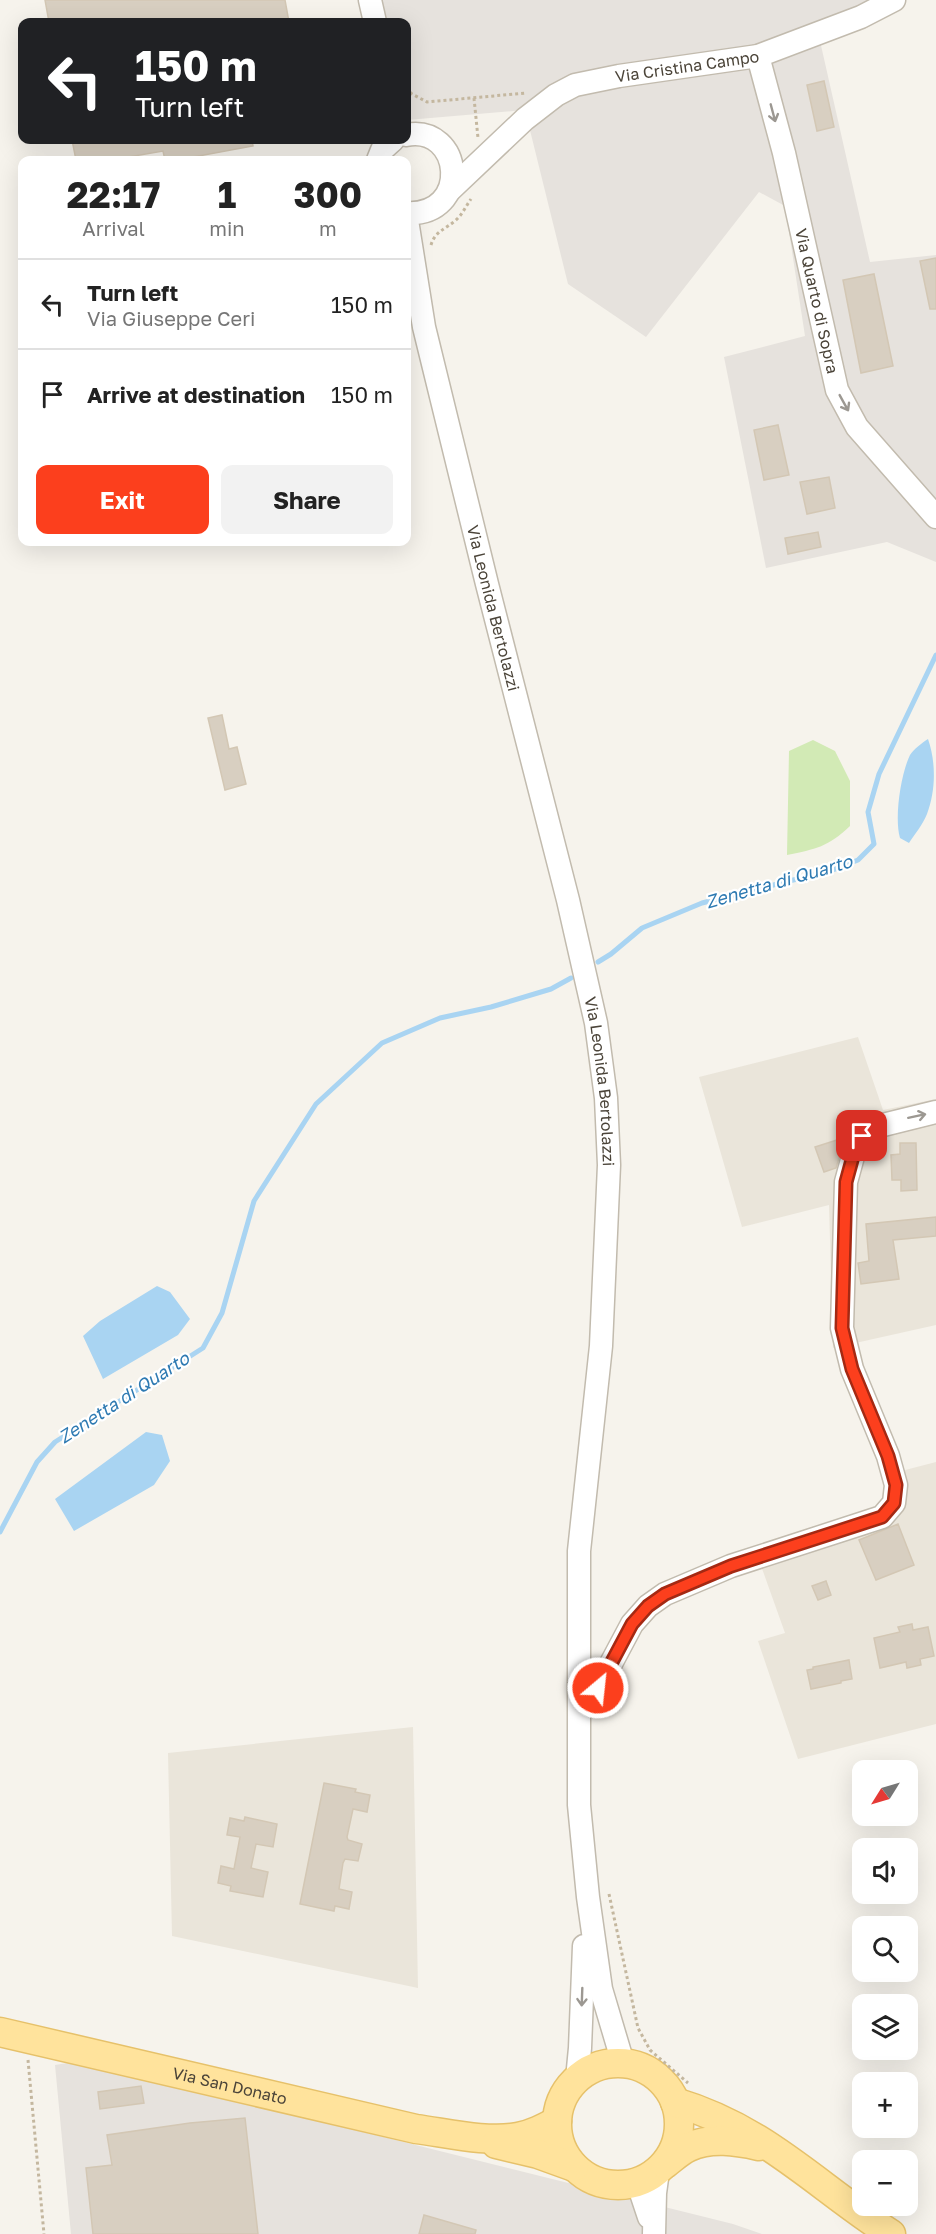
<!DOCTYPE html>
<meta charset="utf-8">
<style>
body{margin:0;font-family:"Golos Text",sans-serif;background:#f2f2f2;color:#222;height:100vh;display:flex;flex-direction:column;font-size:22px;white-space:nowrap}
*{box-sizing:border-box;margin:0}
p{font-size:20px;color:#767676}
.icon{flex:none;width:33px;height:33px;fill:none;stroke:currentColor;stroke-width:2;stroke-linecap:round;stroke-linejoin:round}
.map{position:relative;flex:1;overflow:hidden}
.panel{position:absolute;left:18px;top:156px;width:393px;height:390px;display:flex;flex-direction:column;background:#fff;border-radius:12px;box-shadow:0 6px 24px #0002}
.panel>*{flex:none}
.top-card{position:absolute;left:18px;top:18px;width:393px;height:126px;border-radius:12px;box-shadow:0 6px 24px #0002;background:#202124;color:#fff;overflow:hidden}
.needle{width:39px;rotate:233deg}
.tools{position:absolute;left:852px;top:1760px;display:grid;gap:12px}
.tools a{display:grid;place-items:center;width:66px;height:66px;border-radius:12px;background:#fff;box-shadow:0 6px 24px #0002;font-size:30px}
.pin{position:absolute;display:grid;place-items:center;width:51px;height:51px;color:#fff;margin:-26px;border-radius:12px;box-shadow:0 3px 9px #0006}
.me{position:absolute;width:66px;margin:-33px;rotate:28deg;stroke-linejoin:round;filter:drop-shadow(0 0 4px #0008)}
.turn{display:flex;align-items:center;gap:21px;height:126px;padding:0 18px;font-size:27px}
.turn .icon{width:78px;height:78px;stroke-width:2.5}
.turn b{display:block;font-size:42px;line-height:51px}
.eta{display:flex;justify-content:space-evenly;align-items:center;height:102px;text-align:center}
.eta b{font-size:36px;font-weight:700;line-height:42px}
.primary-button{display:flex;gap:12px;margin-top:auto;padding:12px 18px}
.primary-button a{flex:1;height:69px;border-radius:12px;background:#fc3f1d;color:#fff;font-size:24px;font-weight:700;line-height:69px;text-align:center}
.primary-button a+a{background:#f2f2f2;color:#222}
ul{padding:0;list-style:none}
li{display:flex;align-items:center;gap:18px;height:90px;padding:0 18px;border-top:2px solid #e0e0e0}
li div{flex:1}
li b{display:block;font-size:22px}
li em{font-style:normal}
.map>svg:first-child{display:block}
</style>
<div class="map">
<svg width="936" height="2234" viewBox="0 0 936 2234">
<rect width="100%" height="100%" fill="#f6f3ec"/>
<path fill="#eae5da" d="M858,1037L883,1110L936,1099V1325L833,1348L829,1205L742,1227L699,1077Z
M936,1462V1724L798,1759L758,1641L785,1633L755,1549L879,1512L889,1494L886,1475Z
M413,1727L418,1988L172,1936L168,1753Z"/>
<path fill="#e6e2dd" d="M370,0H906L891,9L820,41L870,262L936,255V562L887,542L766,568L724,357L805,336L785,206L759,192L646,337L568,284L525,110L407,120L406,22H374Z
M74,2062L143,2077L733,2224L762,2234H71L55,2065Z"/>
<path fill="#d2eab5" d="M813,740L835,751L850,781V826C828,847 816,849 787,855L789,751Z"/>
<path fill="#a9d4f2" d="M928,739C936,762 936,790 927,814C923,824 915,834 909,843L900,838C894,818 901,773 910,755C914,749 922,743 928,739Z
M157,1286L170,1292L190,1319L178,1335L103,1379L83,1336L100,1321Z
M146,1432L162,1435L170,1461L154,1485L74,1531L55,1499Z"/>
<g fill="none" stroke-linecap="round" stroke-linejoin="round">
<path stroke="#a9d4f2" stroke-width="5" d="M598,962L611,954L642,928L702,903L833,870L858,860L874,844L868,812L879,774L936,655
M0,1532L37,1462L55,1442L203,1348L222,1313L254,1201L316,1104L382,1043L440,1018L491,1007L551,989L571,978"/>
</g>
<path fill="#d8cfc1" stroke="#d3c7b4" stroke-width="1.5" d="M45,0H285L289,22H49Z
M824,81L834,127L817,131L807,85Z
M72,140H252L253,146L177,160H165L163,151L111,160H76Z
M936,258V309H930L920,261Z
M874,274L893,366L861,373L843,280Z
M778,425L789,475L764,480L754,430Z
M829,477L835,508L807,514L800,482Z
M818,532L821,547L788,554L785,538Z
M222,715L229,749L237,747L246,784L225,790L208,718Z
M837,1140L841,1151L836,1168L824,1172L815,1147Z
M900,1143H916L917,1190L901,1191V1180H892L891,1155L900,1154Z
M936,1217V1236L893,1240L899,1279L861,1284L858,1263L869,1261L866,1224Z
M898,1524L914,1565L876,1580L859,1540Z
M826,1581L831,1595L818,1600L812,1586Z
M912,1624L913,1630L928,1627L934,1656L920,1659L921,1665L907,1668L906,1662L880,1668L874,1638L900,1632L898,1627Z
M849,1660L852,1679L841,1681V1683L811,1689L807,1670L813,1669V1667Z
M324,1783L356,1789L355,1792L370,1795L367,1812L353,1809L347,1837L348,1840L362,1844L358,1861L345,1859L343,1863L339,1889L352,1892L349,1909L335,1906L334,1911L300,1904Z
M245,1817L277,1824L273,1847L256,1844L251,1868L268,1872L263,1897L230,1891L231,1886L218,1883L221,1866L234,1869L240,1837L227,1835L230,1818L244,1821Z
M141,2086L144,2103L100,2109L98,2092Z
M245,2118L258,2234H93L86,2168L112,2165L107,2135L190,2123Z
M424,2215L476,2230L475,2234H419Z"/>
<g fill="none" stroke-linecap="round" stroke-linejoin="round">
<g stroke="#c2bbae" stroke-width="25">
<g id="minor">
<path d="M370,0L375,22"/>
<path id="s1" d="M758,56L784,153L837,390L857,427L936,517"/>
<path d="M406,135C463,124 472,217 406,213"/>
<path d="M378,160L382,150L393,140"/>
<path id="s2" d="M449,191L525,119L556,95L575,85L619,76L758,56L861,17L894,0"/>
<path id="s3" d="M406,214L424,327L487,584L568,900L596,1023L606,1098L609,1165L601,1346L579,1551V1805L588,1897L601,1989L623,2063"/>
<path d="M580,1712L598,1688L632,1624L648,1606L665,1594L731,1566L882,1517L894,1503L896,1485L888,1456L852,1369L842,1328L846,1182L855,1149L862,1136L875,1127L936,1112"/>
<path d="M577,2079L580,2048L584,1946"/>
<path d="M635,2183L640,2190L649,2217"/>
<path d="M654,2234L655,2193L658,2171"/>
</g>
</g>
<g stroke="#e6c16a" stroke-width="31">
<g id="major">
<path id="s4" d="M0,2032L416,2129C447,2133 488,2143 518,2137C533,2134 544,2128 557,2121"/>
<circle cx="618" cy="2124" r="61"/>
<path d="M675,2102C766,2129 815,2185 891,2234"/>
<path d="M496,2144L538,2154L574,2167"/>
<path d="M665,2164C673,2158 680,2151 689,2147C711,2137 736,2141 759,2146"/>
</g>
</g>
<path stroke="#c4b79f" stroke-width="3" stroke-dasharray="3 3" stroke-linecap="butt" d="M406,88L412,94L427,102L526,93
M474,98L478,138
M431,245C435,231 446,229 456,220C462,215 466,206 471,199
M609,1894L638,2028L650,2050L688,2083
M28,2060L44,2234"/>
<use href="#minor" stroke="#fff" stroke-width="22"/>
<use href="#major" stroke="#ffe39c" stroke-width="28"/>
</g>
<defs><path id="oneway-shaft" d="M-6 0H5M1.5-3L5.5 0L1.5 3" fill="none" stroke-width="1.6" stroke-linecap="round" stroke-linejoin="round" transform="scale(1.5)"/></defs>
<g stroke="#9c9892">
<use href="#oneway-shaft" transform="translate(773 113) rotate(75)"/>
<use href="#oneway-shaft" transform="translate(844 403) rotate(61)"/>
<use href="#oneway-shaft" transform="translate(917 1116) rotate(-12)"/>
<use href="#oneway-shaft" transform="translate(582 1997) rotate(92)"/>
</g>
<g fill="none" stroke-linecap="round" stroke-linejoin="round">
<g stroke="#a42913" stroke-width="15">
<path id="route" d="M598,1688L632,1624L648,1606L665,1594L731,1566L882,1517L894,1503L896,1485L888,1456L852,1369L842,1328L846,1182L855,1149L862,1136"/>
</g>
<use href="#route" stroke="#fc3f1d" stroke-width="10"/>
</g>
<g text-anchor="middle" stroke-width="4.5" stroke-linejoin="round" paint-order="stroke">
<g font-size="16" fill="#4b4439" stroke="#fff">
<text dy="6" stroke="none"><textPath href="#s2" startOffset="279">Via Cristina Campo</textPath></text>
<text dy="6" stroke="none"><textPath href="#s1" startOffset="252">Via Quarto di Sopra</textPath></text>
<text dy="6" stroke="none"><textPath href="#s3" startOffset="404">Via Leonida Bertolazzi</textPath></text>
<text dy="6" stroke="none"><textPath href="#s3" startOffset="890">Via Leonida Bertolazzi</textPath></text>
<text dy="6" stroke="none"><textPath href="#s4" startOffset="236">Via San Donato</textPath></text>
</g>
<g font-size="18" font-style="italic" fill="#2e7ab2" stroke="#fff">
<text transform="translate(779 882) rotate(-16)" y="6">Zenetta di Quarto</text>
<text transform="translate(124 1398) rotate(-33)" y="6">Zenetta di Quarto</text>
</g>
</g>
</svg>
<div class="tools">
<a><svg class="needle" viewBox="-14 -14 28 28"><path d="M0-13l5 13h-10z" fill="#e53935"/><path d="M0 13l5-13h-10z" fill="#767676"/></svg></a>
<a><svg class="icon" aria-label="sound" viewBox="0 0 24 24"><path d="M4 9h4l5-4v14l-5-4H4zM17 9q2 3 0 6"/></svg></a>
<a><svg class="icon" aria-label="search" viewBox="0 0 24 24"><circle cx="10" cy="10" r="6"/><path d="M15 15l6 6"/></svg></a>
<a><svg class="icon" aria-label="layers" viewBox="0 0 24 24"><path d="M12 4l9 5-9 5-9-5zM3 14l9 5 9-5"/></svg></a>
<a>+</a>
<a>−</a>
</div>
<div class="pin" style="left:862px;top:1136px;background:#d93025"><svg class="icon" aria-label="arrive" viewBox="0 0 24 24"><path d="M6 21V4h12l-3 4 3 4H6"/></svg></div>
<svg class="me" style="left:598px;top:1688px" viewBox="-20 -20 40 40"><circle r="17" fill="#fc3f1d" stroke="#fff" stroke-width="3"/><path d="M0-11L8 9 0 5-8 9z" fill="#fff"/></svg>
<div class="top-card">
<div class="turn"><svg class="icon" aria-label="left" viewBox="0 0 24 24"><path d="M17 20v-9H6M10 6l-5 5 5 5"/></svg><div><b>150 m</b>Turn left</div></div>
</div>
<section class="panel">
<div class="eta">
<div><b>22:17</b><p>Arrival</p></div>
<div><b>1</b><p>min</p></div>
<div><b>300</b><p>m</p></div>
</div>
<ul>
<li><svg class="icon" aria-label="left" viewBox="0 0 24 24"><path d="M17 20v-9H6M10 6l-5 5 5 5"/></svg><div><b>Turn left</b><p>Via Giuseppe Ceri</p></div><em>150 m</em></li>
<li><svg class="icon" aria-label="arrive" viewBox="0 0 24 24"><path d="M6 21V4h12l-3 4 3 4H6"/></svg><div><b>Arrive at destination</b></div><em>150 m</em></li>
</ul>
<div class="primary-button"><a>Exit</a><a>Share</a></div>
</section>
</div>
